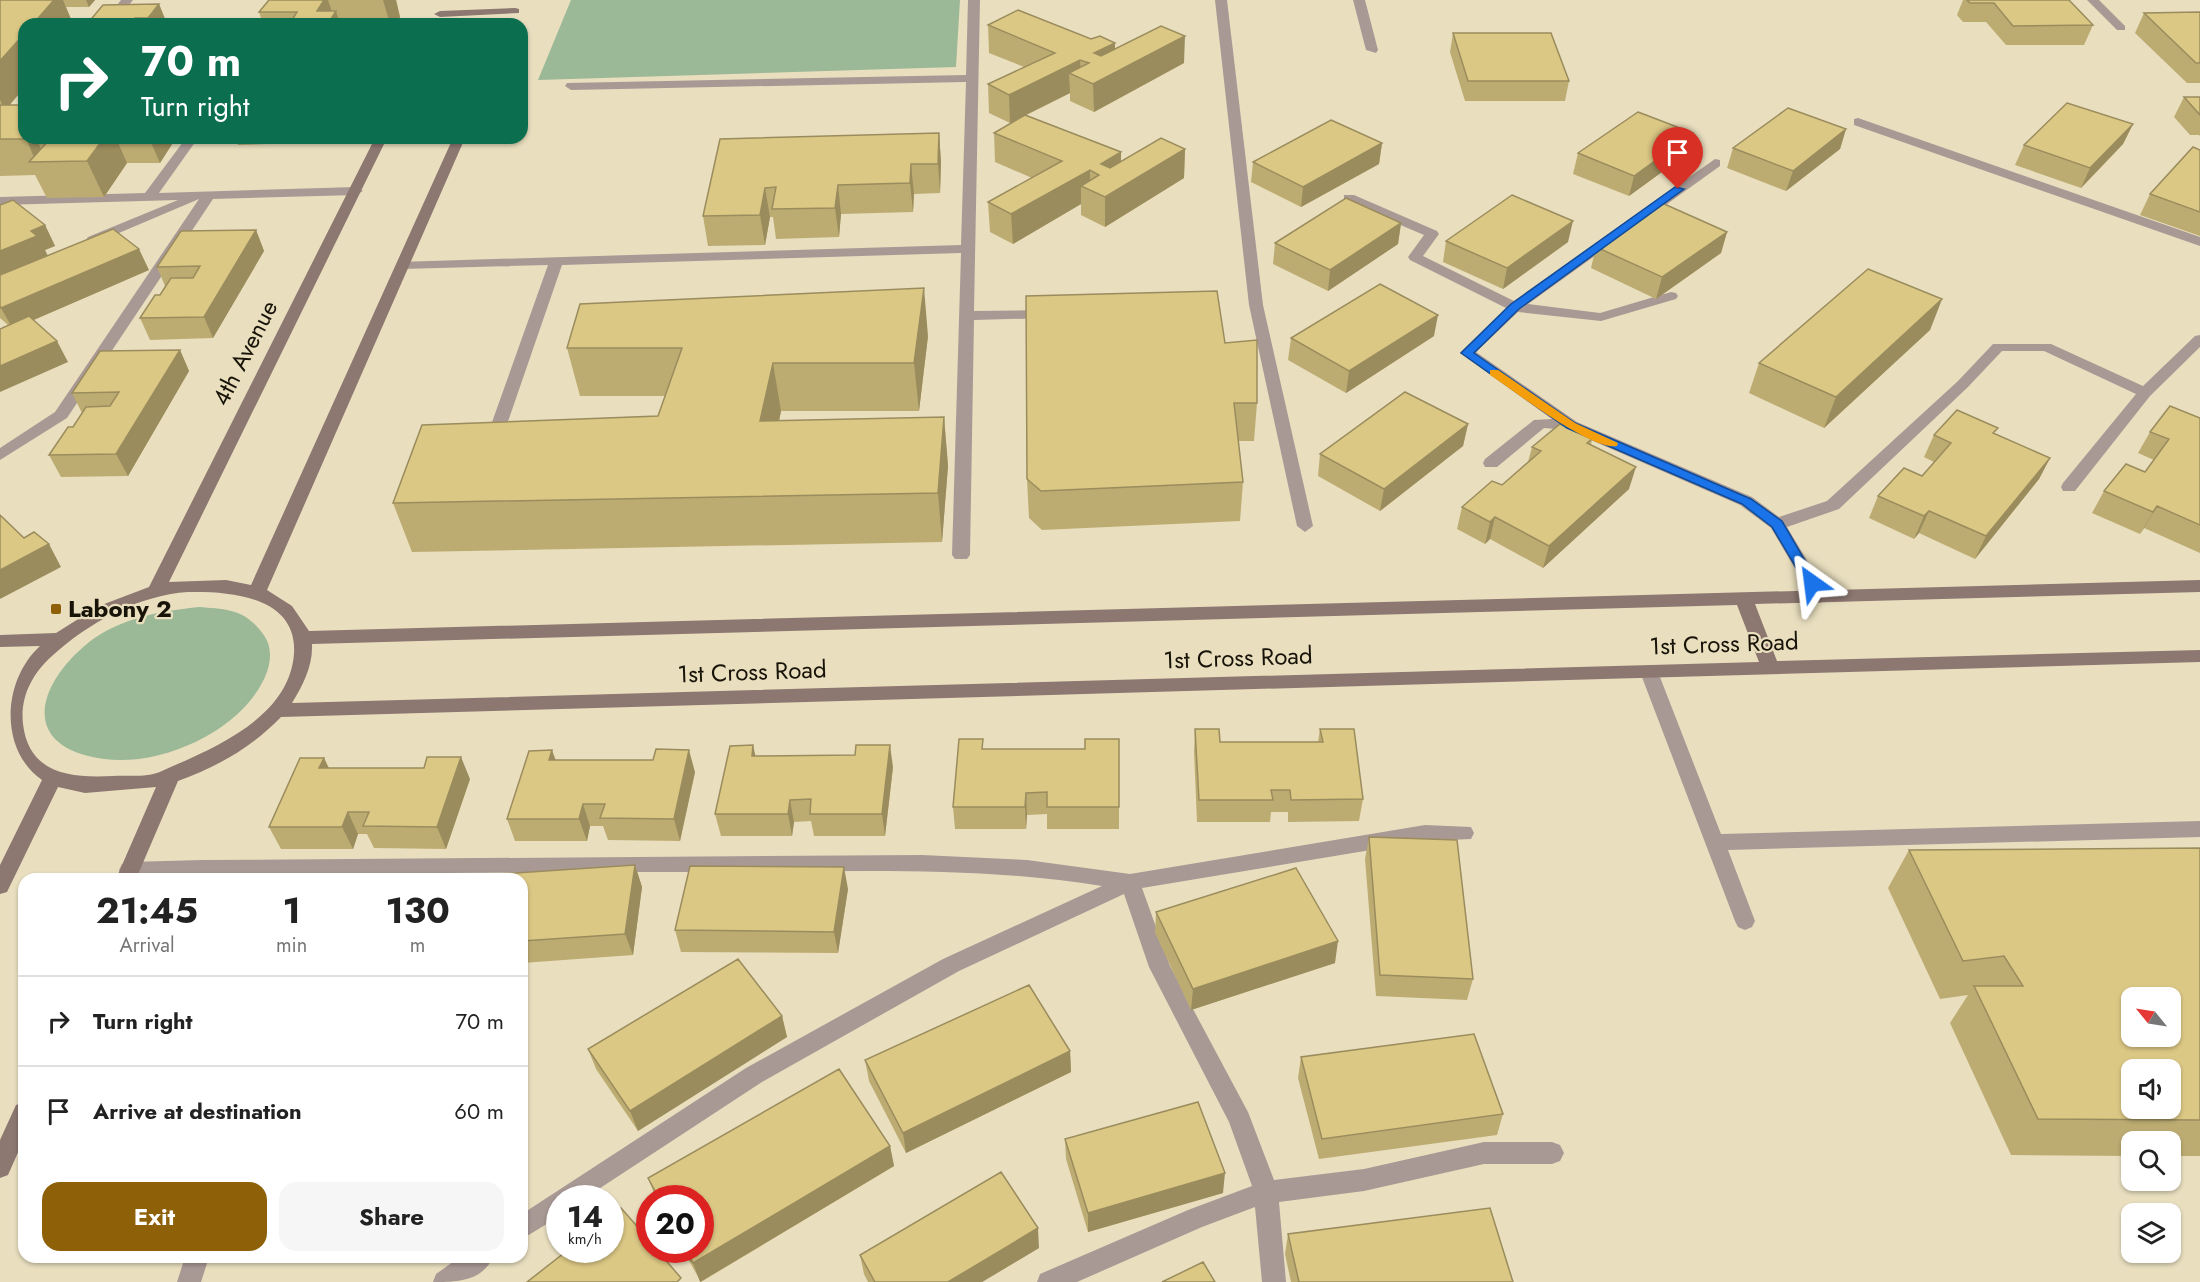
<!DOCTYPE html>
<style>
body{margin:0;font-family:Jost,sans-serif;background:#f6f6f6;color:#222;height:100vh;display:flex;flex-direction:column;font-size:22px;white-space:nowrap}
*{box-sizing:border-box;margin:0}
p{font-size:20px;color:#767676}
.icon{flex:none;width:33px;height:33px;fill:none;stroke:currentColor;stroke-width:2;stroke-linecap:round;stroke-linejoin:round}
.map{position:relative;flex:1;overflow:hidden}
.panel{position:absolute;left:18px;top:873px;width:510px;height:390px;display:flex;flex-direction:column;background:#fff;border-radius:18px;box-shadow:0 2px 4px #0004}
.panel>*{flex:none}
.guide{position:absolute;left:18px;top:18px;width:510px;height:126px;border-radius:18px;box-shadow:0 2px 4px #0004;background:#0b6e4f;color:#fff;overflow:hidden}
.needle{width:39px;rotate:300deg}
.tools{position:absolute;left:2121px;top:987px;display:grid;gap:12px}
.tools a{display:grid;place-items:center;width:60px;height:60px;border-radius:12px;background:#fff;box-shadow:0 2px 4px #0004;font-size:30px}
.speed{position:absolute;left:546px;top:1185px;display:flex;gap:12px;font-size:30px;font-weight:700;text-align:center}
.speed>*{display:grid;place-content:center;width:78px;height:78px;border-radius:50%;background:#fff;box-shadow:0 2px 4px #0004;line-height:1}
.speed small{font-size:15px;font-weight:400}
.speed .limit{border:9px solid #d22;background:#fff;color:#111}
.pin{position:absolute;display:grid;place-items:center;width:51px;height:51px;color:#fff;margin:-62px -26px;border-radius:50% 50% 50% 0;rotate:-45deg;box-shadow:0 0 6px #0007}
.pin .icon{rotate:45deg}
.me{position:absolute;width:66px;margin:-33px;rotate:329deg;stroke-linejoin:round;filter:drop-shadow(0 0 4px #0008)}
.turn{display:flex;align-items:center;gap:21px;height:126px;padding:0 24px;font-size:27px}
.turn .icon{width:78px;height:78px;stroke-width:2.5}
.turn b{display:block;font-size:42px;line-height:51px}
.eta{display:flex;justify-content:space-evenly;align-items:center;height:102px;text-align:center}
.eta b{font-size:36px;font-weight:700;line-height:42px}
.cta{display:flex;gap:12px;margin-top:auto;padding:12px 24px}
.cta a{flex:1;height:69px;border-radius:18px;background:#8e6108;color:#fff;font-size:24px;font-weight:700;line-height:69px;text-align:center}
.cta a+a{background:#f6f6f6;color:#222}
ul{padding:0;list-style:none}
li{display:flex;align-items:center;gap:18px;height:90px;padding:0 24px;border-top:2px solid #e0e0e0}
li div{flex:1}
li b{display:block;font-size:22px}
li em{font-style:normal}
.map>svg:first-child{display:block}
</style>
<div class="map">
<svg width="2200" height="1282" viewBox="0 0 2200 1282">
<rect width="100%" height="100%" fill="#e9dfbf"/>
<path fill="#9bb897" d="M571,0H960L956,67L538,80Z
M199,607C210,608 221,608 231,611C245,614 255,623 263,634C273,647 271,663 265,677C241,731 161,767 104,759C19,748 36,685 88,643C119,618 161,611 199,607Z"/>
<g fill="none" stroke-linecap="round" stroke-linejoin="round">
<path fill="#a99995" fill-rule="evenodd" d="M121,0H133L114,24H102Z
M968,0H980L974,311L1051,310L1058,314L1051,318L974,320L970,555L967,559H955L952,555L961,253L562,265L502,439L494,444L488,443L486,439L548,265L403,269L398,268V262L961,245L966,82L571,90L565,86L567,83L966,75Z
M1215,0H1227L1263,305L1313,526L1305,532L1297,526L1249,305Z
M1353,0H1365L1378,50L1376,53L1366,50Z
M2087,0H2099L2125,26V30H2117Z
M1858,118L2200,237V246L1854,125V119Z
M186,138H198L159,193L356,187L363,191L356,195L213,199L67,418L0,460V448L55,412L199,199L93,244L86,240L88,237L178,200L0,205V197L145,193Z
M1715,159L1720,160V166L1528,304L1600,313L1671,292L1676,293L1678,296L1676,299L1601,321L1518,312L1476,352L1577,422L1752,497L1779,517L1827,501L1958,381L1993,344H2051L2143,386L2195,336L2200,335V347L2150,396L2075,491H2063L2061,487L2063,483L2136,394L2044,351H2002L1968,387L1839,509L1787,527L1829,597L1820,603L1814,601L1771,528L1740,505L1568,430L1544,428L1497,467H1485L1483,463L1485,459L1534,420L1552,419L1460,353L1506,308L1410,260L1408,257L1424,235L1344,201V195H1354L1437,231L1439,234L1423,256L1514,301Z
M1649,665L1655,667L1658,672L1721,834L2200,821V837L1728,850L1755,921L1752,927L1745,930L1738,927L1735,921L1640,672L1643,667Z
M1425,825L1471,827L1474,833L1471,839L1425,841L1142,888L1170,966L1248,1112L1274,1180L1364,1169L1484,1142H1552L1560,1145L1564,1153L1560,1161L1552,1164H1484L1364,1191L1279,1202L1286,1282H1262L1255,1207L1202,1227L1077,1282H1037L1040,1274L1188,1210L1252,1186L1229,1122L1149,967L1124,894L959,971L762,1082L585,1198H560V1216L522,1239V1214L746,1068L943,959L1102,886C973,865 841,872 711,872C517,872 323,873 129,878L122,876L119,870L122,864L129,862L202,860L922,855L1027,860L1130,874Z
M185,1257H209L201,1282H177Z
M460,1257H493C482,1282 456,1282 433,1282L436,1274Z"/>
<path fill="#8d7771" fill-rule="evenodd" d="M515,8L519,9V13L440,17L434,14L440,11Z
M375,138H387L169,582L226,580L251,585L453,138H465L267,590L292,606L309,631L2200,580V592L1755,604L1777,661L2200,650V662L281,717C252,747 217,767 178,781L136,879H116L156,787L85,793L58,787L7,892L0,894V865L42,780C0,751 1,682 40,646L0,647V635L56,633L99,606L149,587ZM188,592C229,591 298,596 294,654C289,719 211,749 162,771C147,778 129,775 113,776C72,778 29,775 23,724C20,697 32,674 52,656C88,623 139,595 188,592ZM1737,605L1759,662L292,703C303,685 313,666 312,644Z
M24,1102V1139L8,1175L0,1178V1140L16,1105Z"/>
</g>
<path fill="#bdac72" d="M0,0H95L89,7H66L73,24H24V88L10,105L24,138H176L160,163H127L104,197L47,198L35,175L0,176Z
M269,0H396L400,17L396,24H263L259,12Z
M1963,0H2069L2093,25L2084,45H2006L1986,22H1963L1957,15Z
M159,4L167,24H87Z
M2200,12V83H2187L2135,33L2144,13Z
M988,25L1115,49L1184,63L1094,112L1070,101V93L1026,115L1121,152V162L1185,149L1184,178L1105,227L1081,215V204L1013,244L990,232L988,202L1032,178L995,162L994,133L1010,123L989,113L988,84L1024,67L989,53Z
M1453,33L1569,81L1565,101H1465L1450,52Z
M2184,97H2200V136L2199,135H2190L2174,117Z
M2133,124L2123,144L2081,188L2015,165L2024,145Z
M1846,129L1840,149L1786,191L1727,168L1733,148Z
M939,133L941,162L940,193L914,194L913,212L841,214L839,237L776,239L773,217H770L765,245L708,246L703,216L720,139Z
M236,138H271L268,144L238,145Z
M1382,143L1379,164L1301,207L1251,182L1253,162Z
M2200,150V236L2140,215L2150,194Z
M1578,153H1688L1629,196L1573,174Z
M0,205L45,225L55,246L45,250L47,256L149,270L33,320L68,362L8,325L0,318Z
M1401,223L1398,244L1328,291L1273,264L1275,243Z
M256,230L264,251L213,338L150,340L140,318L160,295L165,286L157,267Z
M1727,232L1721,253L1656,299L1591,268L1596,247Z
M1446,241L1568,242L1503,289L1443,262Z
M1942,299L1930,330L1824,428L1749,393L1759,363Z
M928,336L919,411H781L779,421L944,417L948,466L942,542L412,552L393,503L658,416L665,396H580L567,348Z
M1434,336L1346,393L1288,360L1291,338Z
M1225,343L1257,403L1254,441H1238L1243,482L1240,521L1042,530L1029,518L1027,479Z
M180,350L189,371L128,476L61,477L49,455L73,427L82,413L72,393Z
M2200,418V553L2144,528L2140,534L2092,513L2104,491L2145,472L2154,460L2138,453L2150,432Z
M1468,424L1463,446L1380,511L1318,476L1320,454Z
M1995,434L2050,458L2039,479L1975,559L1919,533L1914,539L1869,518L1878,496L1922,476L1934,462L1924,457L1934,435Z
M1592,439L1591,445L1629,489L1543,568L1490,539L1485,544L1457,529L1462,507L1502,485L1528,462L1532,447Z
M1195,729L1220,742H1318L1320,729L1363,799L1359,821L1288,822V812H1271L1270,822H1197L1194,751Z
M984,749H1085L1119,807V829H1047V814L1027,815L1026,829H955L953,807Z
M756,756L893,767L885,836H814L811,821L794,822L792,836H721L715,814Z
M324,758L329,768L470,779L446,849L374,848L367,834H358L353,849H281L269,827Z
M695,772L680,841L608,840L603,826H590L587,841H515L507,819Z
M1369,837L1473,979L1467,1000L1376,996L1365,859Z
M2200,848V1156H2170V1142H2132V1156L2011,1155L1950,1023L1968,995L1940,999L1888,888L1909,850Z
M635,865L642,887L633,955L522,963V879Z
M848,889L838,953L681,952L675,930Z
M1156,912L1335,963L1191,1010L1155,933Z
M782,1016L787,1037L638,1131L596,1069L588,1049Z
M1070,1051L1071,1072L906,1153L869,1081L865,1060Z
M1301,1057L1503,1114L1497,1135L1319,1159L1298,1078Z
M1065,1139L1223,1193L1088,1232L1066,1159Z
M890,1146L894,1166L701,1282L683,1250H700V1198H656L648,1178Z
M1288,1234L1513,1282H1291L1285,1254Z
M1039,1248L982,1282H868L864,1274L860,1255Z"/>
<path fill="#9a8c5d" d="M54,0H63L73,24H33Z
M86,0H95L89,7Z
M312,0H328L333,15L336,11L340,24H333L331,19H318Z
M383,0H396L400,17L396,24H390Z
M159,4L167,24H150L148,18Z
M135,18L138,24H131Z
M209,19L211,24H205Z
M24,34V88L5,110L0,100V61Z
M1185,36L1184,63L1094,112L1093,84Z
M1115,43V71L1094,53Z
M1080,60L1081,78L1069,73L1070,93L1010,123L1009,95Z
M2133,124L2123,144L2081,188L2090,168Z
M1846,129L1840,149L1786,191L1793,171Z
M939,133L941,162L940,193L938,164Z
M1693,133L1688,153L1629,196L1634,176Z
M26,138H36L47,162H36Z
M104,138H116L127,163L104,197L87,161Z
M149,138H176L160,163Z
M266,138H271L268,144Z
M1382,143L1379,164L1301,207L1303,187Z
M1185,149L1184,178L1105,227V197Z
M1121,152V181L1101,164Z
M911,164L914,194L913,212L910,183Z
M1090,170V190L1081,186V204L1013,244L1011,214Z
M838,185L841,214L839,237L835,208Z
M765,188L770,217L765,245L760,215Z
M1573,221L1568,242L1503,289L1507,268Z
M1401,223L1398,244L1328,291L1330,270Z
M45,225L55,246L45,250L48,256L0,276V251L31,231Z
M256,230L264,251L213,338L204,317Z
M1727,232L1721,253L1656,299L1662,277Z
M139,249L149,270L13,329L1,308Z
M924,288L928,336L919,411L914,363Z
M1942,299L1930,330L1824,428L1836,397Z
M1438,315L1434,336L1346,393L1349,371Z
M57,341L68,362L0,392V366Z
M180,350L189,371L128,476L116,454Z
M773,363L781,411L769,470L760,421Z
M944,417L948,466L942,542L938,493Z
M1468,424L1463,446L1380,511L1384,489Z
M2050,458L2039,479L1975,559L1986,536Z
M1636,467L1629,489L1543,568L1549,546Z
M2157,506L2144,528L2140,534L2153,512Z
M1929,511L1919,533L1914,539L1924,516Z
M1495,517L1490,539L1485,544L1490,522Z
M49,544L61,567L0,599V570Z
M753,745L758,767L752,756Z
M890,745L893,767L885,836L882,814Z
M552,750L560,772L549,760Z
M689,750L695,772L680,841L674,819Z
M461,757L470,779L446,849L437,827Z
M324,758L334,780L319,768Z
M1026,793L1027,815L1026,829L1025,807Z
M790,800L794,822L792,836L788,814Z
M583,804L590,826L587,841L579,819Z
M348,812L358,834L353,849L342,827Z
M635,865L642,887L633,955L625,934Z
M844,867L848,889L838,953L834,932Z
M1338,941L1335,963L1191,1010L1193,989Z
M782,1016L787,1037L638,1131L630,1111Z
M1070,1051L1071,1072L906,1153L903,1133Z
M890,1146L894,1166L700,1282L693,1263Z
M1225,1173L1223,1193L1088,1232V1213Z
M1038,1228L1039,1248L982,1282H948Z"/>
<path fill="#dcc885" stroke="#9a8c5d" stroke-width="1.5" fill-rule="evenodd" d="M0,0H54L33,24H24V34L0,61Z
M269,0H324L317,11H336L331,19L292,20L297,12H259Z
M1967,0H2069L2093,25L2013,26L1994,3H1970Z
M159,4L148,18H135L131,24H87L103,5Z
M1018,10L1091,39L1100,36L1115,43L1094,53L1101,56L1161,26L1185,36L1093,84L1069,73L1089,63L1080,60L1009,95L988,84L1055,53L988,25Z
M2200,12V63H2196L2144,13Z
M184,19H209L205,24H180Z
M1453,33H1551L1569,81H1468Z
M2184,97H2200V115Z
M2067,103L2133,124L2090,168L2024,145Z
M0,105H24V138H26L25,139H0Z
M1788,108L1846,129L1793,171L1733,148Z
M1638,112L1693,133L1634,176L1578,153Z
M1025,115L1121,152L1101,164L1110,168L1161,138L1185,149L1105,197L1081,186L1099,175L1090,170L1011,214L988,202L1062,161L994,133Z
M1331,120L1382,143L1303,187L1253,162Z
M939,133L938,164H911L910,183L838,185L835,208L772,209L776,187L765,188L760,215L703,216L720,139Z
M51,138H104L87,161L29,162Z
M2193,147L2200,150V212L2150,194Z
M1512,195L1573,221L1507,268L1446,241Z
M1346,198L1401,223L1330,270L1275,243Z
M13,200L45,225L31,231L37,236L0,251V205Z
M1662,203L1727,232L1662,277L1596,247Z
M113,229L139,249L1,308L0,306V275Z
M256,230L204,317L140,318L155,295H160L171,278H193L200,266L157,267L181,231Z
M1868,269L1942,299L1836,397L1759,363Z
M1380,284L1438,315L1349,371L1291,338Z
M924,288L914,363H773L760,421L944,417L938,493L393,503L422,425L658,416L682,348H567L580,304Z
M1217,291L1225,343L1257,340V403H1234L1243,482L1041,491L1027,479L1026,296Z
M29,316L57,341L0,366V329Z
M180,350L116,454L49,455L68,427H73L86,407L110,406L119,392L72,393L100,351Z
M1405,392L1468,424L1384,489L1320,454Z
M2170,406L2200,418V525L2157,506L2153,512L2104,491L2126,464L2145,472L2169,439L2150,432Z
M1957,410L1998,428L1993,433L2050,458L1986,536L1929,511L1924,516L1878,496L1904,468L1922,476L1951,443L1934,435Z
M1560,424L1592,439L1587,443L1636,467L1549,546L1495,517L1490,522L1462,507L1492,481L1502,485L1541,451L1532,447Z
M0,515L24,538L34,532L49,544L0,570Z
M1195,729H1219L1220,742H1323L1320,729H1354L1363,799L1291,800L1290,790H1271L1273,800H1199Z
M959,739H983L982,749H1085V739H1119V807H1047V792L1026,793L1025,807H953Z
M753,745L752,756L855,755L856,745H890L882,814H810L811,799L790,800L788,814H715L730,746Z
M656,749L689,750L674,819L600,818L605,804H583L579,819H507L529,751L552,750L549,760H653Z
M427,757H461L437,827L363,826L369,812H348L342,827H269L300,758H324L319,768H424Z
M1369,837L1457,840L1473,979L1380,975Z
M2200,848V1120L2038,1119L1974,986H2023L2004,956L1963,961L1909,850ZM2132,998H2170V1036H2132ZM2132,1070H2170V1108H2132Z
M635,865L625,934L522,941V879H469L470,876Z
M690,866L844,867L834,932L675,930Z
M1296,868L1338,941L1193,989L1156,912Z
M738,959L782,1016L630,1111L588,1049Z
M1029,985L1070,1051L903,1133L865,1060Z
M1474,1034L1503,1114L1322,1139L1301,1057Z
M839,1069L890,1146L693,1263L686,1250H700V1198H659L648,1178Z
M1198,1102L1225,1173L1088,1213L1065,1139Z
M1001,1172L1038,1228L948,1282H875L860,1255Z
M621,1208L650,1241V1250H657L681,1278L677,1282H527L568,1250H610V1216Z
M1490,1208L1513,1282H1299L1288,1234Z
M1203,1262L1215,1282H1162Z"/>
<path fill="#1a73e8" stroke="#114b97" stroke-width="1.5" d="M1675,187L1684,189L1519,309L1474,353L1575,423L1751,499L1782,521L1818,583L1816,586H1807L1772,527L1742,504L1567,428L1461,353L1511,304Z"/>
<path fill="#f59e0b" d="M1490,370H1498L1575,423L1618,443L1617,446C1592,451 1513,390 1490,375Z"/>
<rect fill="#8e6108" stroke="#e9dfbf" stroke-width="2" x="50" y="603" width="12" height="12" rx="3"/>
<g text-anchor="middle" stroke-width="4.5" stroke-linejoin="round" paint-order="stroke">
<g font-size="24" fill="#171308" stroke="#e9dfbf">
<text transform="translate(245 353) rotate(-63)" y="8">4th Avenue</text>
<text transform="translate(1724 644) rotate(-2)" y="8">1st Cross Road</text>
<text transform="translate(1238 658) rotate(-2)" y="8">1st Cross Road</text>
<text transform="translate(752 672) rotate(-2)" y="8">1st Cross Road</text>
</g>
<g font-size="24" font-weight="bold" fill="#171308" stroke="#e9dfbf" text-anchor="start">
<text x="68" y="617">Labony 2</text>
</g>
</g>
</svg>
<div class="tools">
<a><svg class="needle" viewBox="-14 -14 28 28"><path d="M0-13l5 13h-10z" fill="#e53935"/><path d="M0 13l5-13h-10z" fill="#767676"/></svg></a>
<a><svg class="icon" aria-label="sound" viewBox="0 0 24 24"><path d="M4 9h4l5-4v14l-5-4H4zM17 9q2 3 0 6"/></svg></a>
<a><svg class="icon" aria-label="search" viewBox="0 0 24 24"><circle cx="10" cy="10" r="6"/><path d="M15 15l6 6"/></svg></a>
<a><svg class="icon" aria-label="layers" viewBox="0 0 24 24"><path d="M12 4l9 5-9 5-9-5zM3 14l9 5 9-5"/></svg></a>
</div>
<div class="speed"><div>14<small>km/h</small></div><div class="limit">20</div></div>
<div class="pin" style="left:1678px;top:189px;background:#d93025"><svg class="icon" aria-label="arrive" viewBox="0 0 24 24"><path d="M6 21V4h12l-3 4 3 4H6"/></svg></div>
<svg class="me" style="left:1812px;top:583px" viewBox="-20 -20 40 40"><path d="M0-17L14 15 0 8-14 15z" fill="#1a73e8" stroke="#fff" stroke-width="4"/></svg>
<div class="guide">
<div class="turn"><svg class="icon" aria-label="right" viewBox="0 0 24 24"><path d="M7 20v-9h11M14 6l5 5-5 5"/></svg><div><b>70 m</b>Turn right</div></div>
</div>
<section class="panel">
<div class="eta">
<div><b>21:45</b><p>Arrival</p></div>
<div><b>1</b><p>min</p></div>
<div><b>130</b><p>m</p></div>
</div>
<ul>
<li><svg class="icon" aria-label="right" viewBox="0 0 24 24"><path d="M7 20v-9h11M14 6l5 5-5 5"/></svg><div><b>Turn right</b></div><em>70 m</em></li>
<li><svg class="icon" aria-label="arrive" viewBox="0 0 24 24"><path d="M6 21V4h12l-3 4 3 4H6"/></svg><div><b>Arrive at destination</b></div><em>60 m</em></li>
</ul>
<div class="cta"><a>Exit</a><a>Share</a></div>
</section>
</div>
